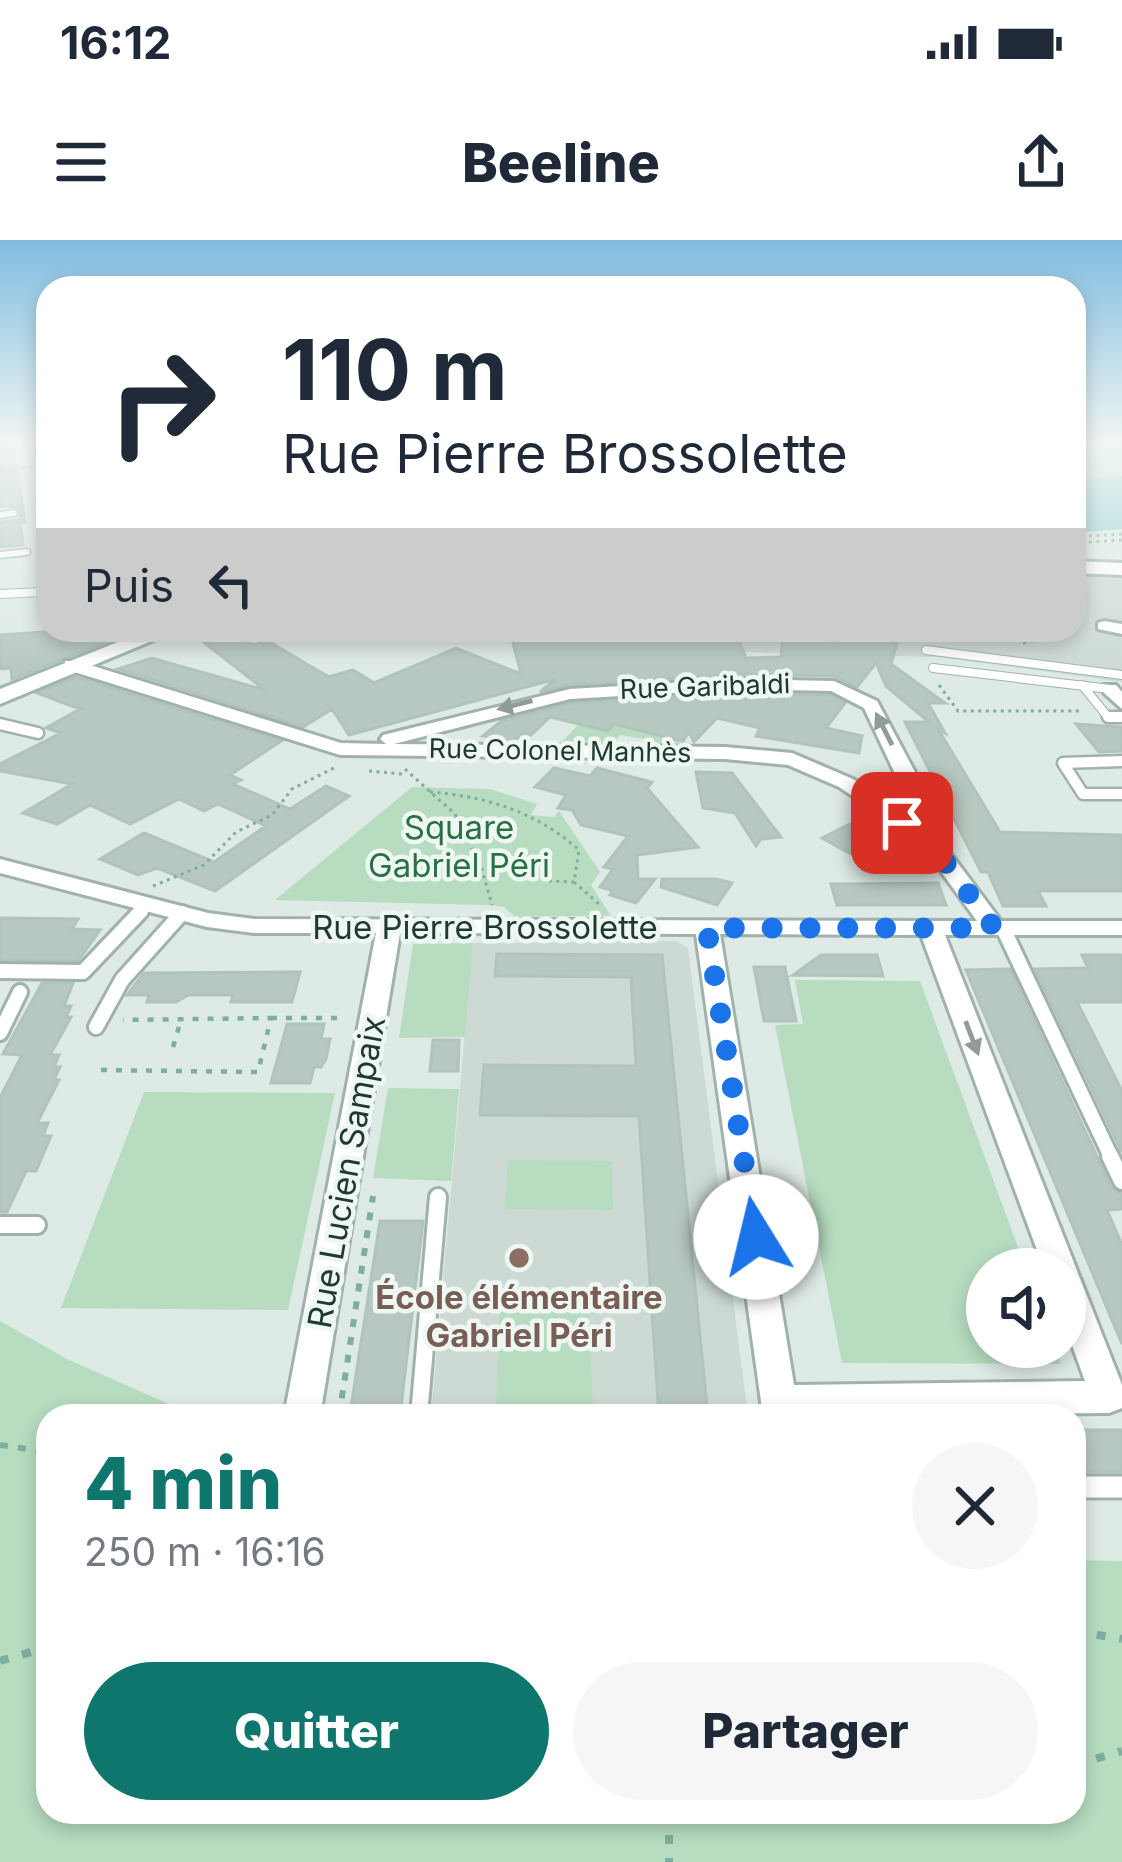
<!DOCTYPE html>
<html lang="fr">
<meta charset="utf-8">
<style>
body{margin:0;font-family:Inter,sans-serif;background:#f6f6f7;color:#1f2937;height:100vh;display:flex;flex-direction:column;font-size:45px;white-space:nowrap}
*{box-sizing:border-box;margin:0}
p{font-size:39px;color:#747a83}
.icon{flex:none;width:66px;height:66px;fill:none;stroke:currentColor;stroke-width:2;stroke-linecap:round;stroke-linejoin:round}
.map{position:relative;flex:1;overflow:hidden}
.side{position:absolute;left:36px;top:1164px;width:1050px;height:420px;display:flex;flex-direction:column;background:#fff;border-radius:36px;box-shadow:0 6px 18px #0003}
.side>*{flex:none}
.top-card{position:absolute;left:36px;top:36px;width:1050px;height:366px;border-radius:36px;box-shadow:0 6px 18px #0003;background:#fff;color:#1f2937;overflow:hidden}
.tools{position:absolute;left:966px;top:1008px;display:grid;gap:24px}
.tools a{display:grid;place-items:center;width:120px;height:120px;border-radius:50%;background:#fff;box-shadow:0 6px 18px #0003;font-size:60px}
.pin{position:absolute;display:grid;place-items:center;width:102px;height:102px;color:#fff;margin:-51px;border-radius:24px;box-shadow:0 6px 18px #0006}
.me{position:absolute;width:132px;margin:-66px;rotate:351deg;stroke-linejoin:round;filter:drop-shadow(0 0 9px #0008)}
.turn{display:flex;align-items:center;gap:42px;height:252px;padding:0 48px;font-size:54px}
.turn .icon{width:156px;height:156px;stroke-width:2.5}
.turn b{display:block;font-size:84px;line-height:102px}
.then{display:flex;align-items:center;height:114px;padding:0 48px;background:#0003;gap:24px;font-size:45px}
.round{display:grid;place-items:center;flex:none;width:126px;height:126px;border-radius:63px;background:#f6f6f7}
.headline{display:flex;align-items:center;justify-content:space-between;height:204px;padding:0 48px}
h1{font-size:72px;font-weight:800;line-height:90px;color:#0f766e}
.action{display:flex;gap:24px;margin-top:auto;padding:24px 48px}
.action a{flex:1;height:138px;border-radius:72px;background:#0f766e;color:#fff;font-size:48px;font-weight:800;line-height:138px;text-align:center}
.action a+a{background:#f6f6f7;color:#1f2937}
.status{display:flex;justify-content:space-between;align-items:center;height:84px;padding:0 60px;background:#fff;direction:ltr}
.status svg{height:33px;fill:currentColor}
header{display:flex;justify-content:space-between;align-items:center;height:156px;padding:0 48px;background:#fff;font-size:54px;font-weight:800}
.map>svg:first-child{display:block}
</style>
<div class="status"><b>16:12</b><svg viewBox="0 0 49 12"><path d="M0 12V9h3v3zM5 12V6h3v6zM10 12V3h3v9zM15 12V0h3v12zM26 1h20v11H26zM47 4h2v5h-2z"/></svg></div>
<header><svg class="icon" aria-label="menu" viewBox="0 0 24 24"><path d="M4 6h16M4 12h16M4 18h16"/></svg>Beeline<svg class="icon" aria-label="share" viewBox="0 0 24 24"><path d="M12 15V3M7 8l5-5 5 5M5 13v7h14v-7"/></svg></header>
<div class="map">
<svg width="1122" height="1622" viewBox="0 0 1122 1622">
<rect width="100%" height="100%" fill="#deeae5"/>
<path fill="#cddad4" d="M1074,333L1122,335V442L939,417L745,412L736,390H1074Z
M676,701L688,708L748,1176H431L473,703Z"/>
<path fill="#b7dcc0" d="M1074,204H1122V236L1074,239Z
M728,451L703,475L661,495L687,502L649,505L651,500L620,495L613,505H559L579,484L608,490L632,467L605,460L609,455L641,454L643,461Z
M412,547L490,549L537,564L531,575L554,577L559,571L600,632L591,645L611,676H514L504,667L488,665L275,660Z
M473,703L465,797L399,798L413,704Z
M795,740L920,741L1026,1029H987V1107H1055L1061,1124L842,1123L775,785L803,784Z
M388,848L459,849L451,941L373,938Z
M144,852L335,853L288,1070L61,1068Z
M508,920L612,921L613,970L505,969Z
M500,1055H589L593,1174L496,1175Z
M0,1081L67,1119L196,1176H48V1572H1074V1320L1122,1321V1622H0Z"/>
<path fill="#85c7d1" d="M1122,236V289L1074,293V239Z"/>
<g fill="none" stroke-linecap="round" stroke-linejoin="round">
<path stroke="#85c7d1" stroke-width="3" d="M36,212L48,211"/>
</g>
<path fill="#b7c8c0" stroke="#b1c4bb" stroke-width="3" d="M0,204H13L25,282L20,283L23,305L0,307V282L18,280L21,273L16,266L0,267Z
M72,390H122L119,397L12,439L11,428L0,429V395Z
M188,390H232L253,405L268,401L329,437L353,430L374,443L456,408L521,434L512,399L735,390L746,418L781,417L783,397L835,401L840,390L900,392L891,424L945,463H928L945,493L938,489L1000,592L1122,595V651H1038L1046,666H1003L988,632H981L905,482H929L886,446L876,423L857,447L834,436L739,434L570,445L540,452L556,439L349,495L332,469L303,487L118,429L152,418L265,450Z
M76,437L281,501L230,535L241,540L233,544L290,569L326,546L349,556L215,651L157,628L138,635L100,619L144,593L214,622L266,586L218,564L204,571L179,559L130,584L90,565L57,584L23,573L72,544L0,531V524L61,493L46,488L80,469L37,453Z
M739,454L830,455L845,463L826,488L862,496L859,513L756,496L760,488L717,478L694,502L689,492L683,501L614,484L608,491L550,477L531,495L524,493L514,501L483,496L501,481L571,463Z
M1076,484L1122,487V511L1099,512Z
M554,528L590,536L597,528L652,542L647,548L698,607L637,615L638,639H655L636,663L610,655L613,651L600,647L613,629L604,627L628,596L581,585L572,570L558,568L566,555L535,547Z
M696,532L732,533L781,597L761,599L756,606L735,573L703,568Z
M850,584L880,600L851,614L822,598Z
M662,639H715L732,643L717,665L661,647Z
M938,643L946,665H837L831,644Z
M0,678L78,679L72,689L100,690L78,721L0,720Z
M497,714L662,715L708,1176H659L639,876L480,875L484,825L636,826L631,737L495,736Z
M821,715H877L883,736L793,735Z
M1082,715H1122V762H1077L1122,851V912L1035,729L1088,728Z
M754,727H785L796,781H764Z
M1010,729L1111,947L1122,954V969L1107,970L1122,1005V1104L966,730Z
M300,732L292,762H231L233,755H188L176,762H147L149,755H127L144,733Z
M42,743H73L64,766H71L66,777H71L50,815H59L54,827H60L54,839L59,840L37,883H48L43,896H51L36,931H26L7,972H0V858L22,815L3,814Z
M287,784H324L321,799H330L326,819L321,827H314L310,843H271Z
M433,800H459L458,831H430Z
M380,981H423L401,1167H351Z
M1074,1190H1122V1232H1074Z"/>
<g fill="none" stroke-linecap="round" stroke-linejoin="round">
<g stroke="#a1b2ac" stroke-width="9">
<path id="lane-far5" d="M0,275L14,273
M0,315L27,312"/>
</g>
<g stroke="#a1b2ac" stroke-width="10">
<path id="lane-far4" d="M0,354L42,352
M926,410L1122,435
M933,428L1110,449
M1082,445L1108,477H1122"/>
</g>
<g stroke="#a1b2ac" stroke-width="15">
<path id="lane-far3" d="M1108,477H1122
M0,484L38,493
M1122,521L1063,523L1083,554H1122
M138,674L149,664"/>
</g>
<g stroke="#a1b2ac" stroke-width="20">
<path id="lane-far2" d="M1003,688L1112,919
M0,731L83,732L141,671
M96,787L122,740L182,673
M0,793L20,752"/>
</g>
<g stroke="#a1b2ac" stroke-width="22">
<path id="lane-far1" d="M1110,916L1122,941
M0,985H37
M419,1176L438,957"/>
</g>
<g stroke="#a1b2ac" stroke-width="27">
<path id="lane" d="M1074,1247H1122"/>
</g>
<g stroke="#a1b2ac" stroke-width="6">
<path id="street" d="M1104,381L1122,384V394L1098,389V383Z
M65,421H77L341,503L386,504L380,499L383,495L570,449L739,439L834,441L877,461L939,577L937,595L1001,681H1122V695H945L1122,1145V1168L1109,1173L763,1176L696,694L400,693L320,1176H284L376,693H254L207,687L0,633V619L208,673L254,679L977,681L918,600L839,547L788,525L725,519L340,515L65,429ZM739,449L831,451L864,468L917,580L853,539L792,513L725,507L394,504L570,459ZM720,694L921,695L1044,1029H1065V1086L1085,1141L794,1145Z
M1104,445H1116L1122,452V469L1104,453Z"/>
</g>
<g stroke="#9eb6ac" stroke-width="6">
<path id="secondary" d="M1074,321L1122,323V335L1074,333Z
M148,390H178L0,464V449Z"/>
</g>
<path stroke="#7eae9e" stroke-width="3" stroke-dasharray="3 4.5" stroke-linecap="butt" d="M23,204L48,233
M43,204L48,209
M0,231L41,226
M1074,297L1122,294
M1074,303L1122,300
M538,395L641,390
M1023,403L1041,399
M939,445L958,471H1082
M405,529L455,574L482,630L492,665
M369,531L402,534
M430,552C485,556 537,572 579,610L574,642L549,641
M574,642L601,666
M153,646L204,625L236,592L272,575L292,549L334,528"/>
<path stroke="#7eae9e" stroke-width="4.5" stroke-dasharray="6 9" stroke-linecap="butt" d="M271,778H344
M173,807L181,780
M101,830L258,832L271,778L123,780"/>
<path stroke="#7eae9e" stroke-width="6" stroke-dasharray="8 10" stroke-linecap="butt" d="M339,1176L373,956
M0,1205L48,1212"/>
<path stroke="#7eae9e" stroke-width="8" stroke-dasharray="9 14" stroke-linecap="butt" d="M1074,1391L1122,1399
M0,1421L48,1407
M1074,1525L1122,1511
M669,1572V1622"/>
<use href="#lane-far5" stroke="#fff" stroke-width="6"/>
<use href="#lane-far4" stroke="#fff" stroke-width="8"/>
<use href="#lane-far3" stroke="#fff" stroke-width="10"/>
<use href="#lane-far2" stroke="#fff" stroke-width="14"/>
<use href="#lane-far1" stroke="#fff" stroke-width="16"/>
<use href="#lane" stroke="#fff" stroke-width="21"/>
<use href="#street" fill="#fff" fill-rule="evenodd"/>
<use href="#secondary" fill="#fff" fill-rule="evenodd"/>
</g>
<defs><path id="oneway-solid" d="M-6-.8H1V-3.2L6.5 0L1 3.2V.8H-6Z" transform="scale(3)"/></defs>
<g fill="#909c98">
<use href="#oneway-solid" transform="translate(515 465) rotate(166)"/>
<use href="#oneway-solid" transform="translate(884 489) rotate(-117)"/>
<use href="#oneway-solid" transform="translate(972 798) rotate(69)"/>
</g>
<linearGradient id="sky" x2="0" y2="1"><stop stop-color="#80bcdf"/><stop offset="0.47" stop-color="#f0f6f3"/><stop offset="1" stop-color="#f0f6f3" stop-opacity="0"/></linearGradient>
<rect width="1122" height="431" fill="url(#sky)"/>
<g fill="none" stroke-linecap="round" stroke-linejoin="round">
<path stroke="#1a73e8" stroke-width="21" stroke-dasharray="0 37.8" d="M756,997L707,688H994L926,596L902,583"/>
</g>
<circle fill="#8d6e63" stroke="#eff7f3" stroke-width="4.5" cx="519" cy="1018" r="12"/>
<g text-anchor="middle" stroke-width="9" stroke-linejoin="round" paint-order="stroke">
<g font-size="27" fill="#203a32" stroke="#eff7f3">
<text transform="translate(705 447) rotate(-2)" y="9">Rue Garibaldi</text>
<text transform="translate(560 511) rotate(1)" y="9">Rue Colonel Manhès</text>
</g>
<g font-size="33" fill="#297143" stroke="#eff7f3">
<text x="459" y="599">Square<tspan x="459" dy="38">Gabriel Péri</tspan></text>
</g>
<g font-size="33" fill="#203a32" stroke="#eff7f3">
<text x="485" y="699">Rue Pierre Brossolette</text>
<text transform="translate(346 932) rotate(-80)" y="12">Rue Lucien Sampaix</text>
</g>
<g font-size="33" font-weight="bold" fill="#785e54" stroke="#eff7f3">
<text x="519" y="1069">École élémentaire<tspan x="519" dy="38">Gabriel Péri</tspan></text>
</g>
</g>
</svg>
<div class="tools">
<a><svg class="icon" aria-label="sound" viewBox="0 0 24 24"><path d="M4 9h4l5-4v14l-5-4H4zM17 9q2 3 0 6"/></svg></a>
</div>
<div class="pin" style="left:902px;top:583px;background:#d93025"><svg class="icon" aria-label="arrive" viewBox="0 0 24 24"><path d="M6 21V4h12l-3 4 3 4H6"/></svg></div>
<svg class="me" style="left:756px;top:997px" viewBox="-20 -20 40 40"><circle r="19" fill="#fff"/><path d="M0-13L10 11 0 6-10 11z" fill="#1a73e8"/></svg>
<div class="top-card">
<div class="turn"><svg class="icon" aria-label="right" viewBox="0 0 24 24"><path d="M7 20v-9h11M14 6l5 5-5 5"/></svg><div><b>110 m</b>Rue Pierre Brossolette</div></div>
<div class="then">Puis<svg class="icon" aria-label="left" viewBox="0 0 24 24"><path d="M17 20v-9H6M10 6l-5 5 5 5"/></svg></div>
</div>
<section class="side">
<div class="headline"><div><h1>4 min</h1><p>250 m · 16:16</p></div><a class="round"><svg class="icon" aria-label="close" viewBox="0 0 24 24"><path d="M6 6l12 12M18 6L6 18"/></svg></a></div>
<div class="action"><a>Quitter</a><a>Partager</a></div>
</section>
</div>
